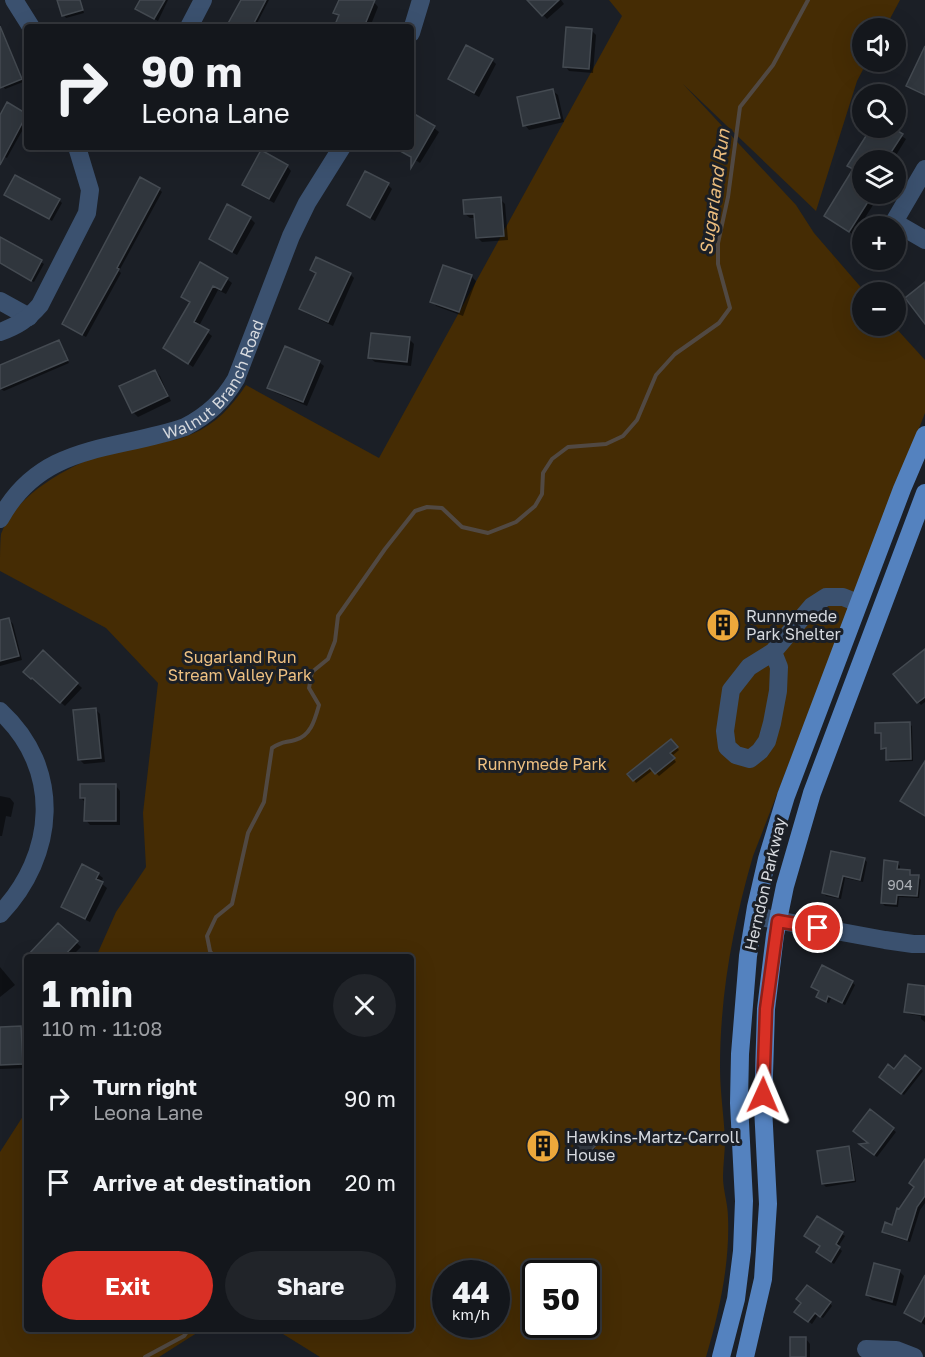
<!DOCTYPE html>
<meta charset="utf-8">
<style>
body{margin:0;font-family:"Golos Text",sans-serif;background:#212429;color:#f1f3f6;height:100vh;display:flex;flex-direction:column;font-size:22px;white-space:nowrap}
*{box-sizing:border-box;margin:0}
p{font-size:20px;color:#9d9fa3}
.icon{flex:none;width:33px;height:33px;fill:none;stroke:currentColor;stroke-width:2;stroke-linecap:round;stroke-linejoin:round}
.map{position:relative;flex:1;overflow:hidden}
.drawer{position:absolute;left:24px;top:954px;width:390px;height:378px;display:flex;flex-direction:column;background:#14171c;border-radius:6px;box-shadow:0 6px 24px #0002,0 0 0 2px #33363b}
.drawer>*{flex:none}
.top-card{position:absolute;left:24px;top:24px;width:390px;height:126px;border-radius:6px;box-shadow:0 6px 24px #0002,0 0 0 2px #33363b;background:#14171c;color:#f1f3f6;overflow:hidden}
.fabs{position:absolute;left:852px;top:18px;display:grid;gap:12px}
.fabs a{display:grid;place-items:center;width:54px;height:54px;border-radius:50%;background:#14171c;box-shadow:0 6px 24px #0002,0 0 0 2px #33363b;font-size:30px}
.speed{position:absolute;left:432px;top:1260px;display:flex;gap:12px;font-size:30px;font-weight:700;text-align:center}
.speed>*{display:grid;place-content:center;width:78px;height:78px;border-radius:50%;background:#14171c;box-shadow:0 6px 24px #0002,0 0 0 2px #33363b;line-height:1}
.speed small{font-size:15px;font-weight:400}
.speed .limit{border:3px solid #111;border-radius:9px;background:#fff;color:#111}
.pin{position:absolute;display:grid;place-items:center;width:51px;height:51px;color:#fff;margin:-26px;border:3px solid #fff;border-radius:50%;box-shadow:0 2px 6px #0007}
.me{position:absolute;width:66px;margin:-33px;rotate:1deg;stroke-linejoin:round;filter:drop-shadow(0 0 4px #0008)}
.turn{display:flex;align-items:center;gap:21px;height:126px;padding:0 18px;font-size:27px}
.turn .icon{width:78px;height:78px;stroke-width:2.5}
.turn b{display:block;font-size:42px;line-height:51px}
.round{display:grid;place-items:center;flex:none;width:63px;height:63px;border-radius:32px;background:#212429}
.head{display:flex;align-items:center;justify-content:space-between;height:102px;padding:0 18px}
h1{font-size:36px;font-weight:700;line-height:45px}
.button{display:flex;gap:12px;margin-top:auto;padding:12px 18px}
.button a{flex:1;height:69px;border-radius:36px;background:#d93025;color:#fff;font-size:24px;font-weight:700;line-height:69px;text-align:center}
.button a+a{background:#212429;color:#f1f3f6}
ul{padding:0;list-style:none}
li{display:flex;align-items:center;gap:18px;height:84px;padding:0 18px}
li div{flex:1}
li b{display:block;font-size:22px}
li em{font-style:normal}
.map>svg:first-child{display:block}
</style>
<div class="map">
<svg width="925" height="1357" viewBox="0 0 925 1357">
<rect width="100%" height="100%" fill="#1b1f26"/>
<path fill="#452c04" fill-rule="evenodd" d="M609,0H900L885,28H862V62H867L857,81L816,211L683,84L796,205L814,233L865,292H862V326H894L925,360V413L753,856C733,925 720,995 720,1067C720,1092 724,1116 725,1140C725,1152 723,1165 723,1177C723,1190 728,1204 728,1217C730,1264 719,1313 706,1357H320L275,1329H411V957H96L116,912L146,867L143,813L158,683L106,628L0,571C0,560 0,544 1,534C16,491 83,457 125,448C148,443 170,444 192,434C216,424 232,406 246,385L379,458L622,16ZM446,1274H496V1324H446ZM536,1274H586V1324H536Z
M27,1110V1329H203L159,1357H0V1152Z"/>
<path fill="#0007" d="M59,0H80L84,13L66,18L64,15Z
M141,0H168L158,21L137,9Z
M242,0H269L255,27H227Z
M340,0H368L374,2L378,7L370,27H338L340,17L335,13Z
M529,0H561L564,4L547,19Z
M0,24L23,82L5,89L0,81Z
M592,31L596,35L593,73L569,71L565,66Z
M492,60L496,64L479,97L454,83L450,79Z
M553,91L558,95L564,122L529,130L525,125Z
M27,114V122L7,158L0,155V118Z
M411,118L434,128L439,132L420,163L395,147H411Z
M873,128H890L906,139L893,160H862V194H880L854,235L825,216L854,170L849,166Z
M287,166L291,171L274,203L249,189L244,184Z
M388,185L392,189L375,221L353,209L349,205Z
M159,189L162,192L119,271L121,273L86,337L66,326Z
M6,195L59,200L62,203L52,221Z
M500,199L505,204L508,240L482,242L477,237L476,218H470L465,214Z
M250,218L255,223L237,255L215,243L211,239Z
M0,238L44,264L34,282L0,263Z
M312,270L350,274L354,278L333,326L306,313L301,309L317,275Z
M471,276L476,281L463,316L436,306L432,301Z
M227,279L232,283L226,294L218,290L199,326L212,336L193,367L165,348L191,303L183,297Z
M409,339L414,344L411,366L375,362L370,358Z
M58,342L69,363L4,391L1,389L0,367Z
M319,362L324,366L307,406L274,392L269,388Z
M155,371L160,376L171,401L138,417L133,412Z
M720,616L735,625L729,637L714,628Z
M9,620L13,624L22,660L0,666V622Z
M43,652L82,688L65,706L25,672Z
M925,652V702L921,705L896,675Z
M96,710L100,714L105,762L84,764L79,759Z
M909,724L912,726L913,761L890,762L887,759V751L883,748V735L876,732Z
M673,743L679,750L672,756L676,762L659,776L653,770L636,783L634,780Z
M116,786L120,791V825H90L86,820V803L81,798Z
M0,796L10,798L14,803L11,817L6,816L2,836H0Z
M832,853L864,859L867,862L863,882L845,878L841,899L826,896L823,893Z
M897,863L900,866V871L909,872L912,876L918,877L921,880L919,898L899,897L898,907L885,906L882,903Z
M98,874L103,878L101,883L107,888L90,922L67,911L62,906Z
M58,925L81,947L71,957H28Z
M0,967L15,985L0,997Z
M852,982L855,985L845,1005L831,998L829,1003L820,999Z
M925,988V1022L921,1019V1016L909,1014L906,1012Z
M20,1028L25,1032L27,1068L0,1069V1029Z
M920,1069L923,1071L904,1095L883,1079L895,1071Z
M870,1111L896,1132L877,1157L862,1145L871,1144Z
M546,1135L556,1144L542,1160L532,1151Z
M584,1139L595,1148L586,1159L575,1150Z
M848,1147L851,1150L856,1182L826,1187L823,1184Z
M925,1163V1203L920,1210L910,1242L887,1235L884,1232L893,1226L916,1187Z
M817,1218L845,1236L838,1247L842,1251L834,1264L817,1252L821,1246Z
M899,1271L904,1276L896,1306L872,1300L867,1295Z
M925,1287V1325L906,1313Z
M830,1303L832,1306L823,1318L818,1315L812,1324L799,1314Z
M806,1339L810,1344V1357H791Z"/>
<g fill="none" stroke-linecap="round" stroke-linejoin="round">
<path stroke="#514943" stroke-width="4" d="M214,957L210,951L207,936L216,917L232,904L248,833L264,802L272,748C282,741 284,743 295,740C311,736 315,719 319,705L309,688L312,672L328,659L335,641L338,616L385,549L415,511L427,507L442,508L462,527L488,533L516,522L535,506L542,494L543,473L552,459L568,447L606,444L623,436L637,420L656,375L675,354L719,323L730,308L718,264V243L728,197L740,107L773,65L808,0
M145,1357L184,1336L189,1329"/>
</g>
<path fill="#30363d" stroke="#444a51" stroke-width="1.5" d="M57,0H80L83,10L62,16Z
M140,0H165L154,19L135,9Z
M241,0H266L252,27H226Z
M339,0H375L364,27H334L339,15L333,13Z
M527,0H559L542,16Z
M0,26L22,79L0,88Z
M566,27L592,29L589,69L563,67Z
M466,45L493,59L474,93L448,79Z
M925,46V95L906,86Z
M553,89L560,118L523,126L517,97Z
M7,102L27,114L0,165V115Z
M411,112L435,126L411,168V157L393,147H411Z
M871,128H893L903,134L886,160H862V194H873L849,232L824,216L853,169L847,166Z
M261,150L288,165L269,199L242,185Z
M365,171L389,183L370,218L347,205Z
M15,175L60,199L49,219L4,195Z
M140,177L160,188L117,268L119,269L82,335L62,324Z
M501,197L504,236L476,238L474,214H464L463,200Z
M227,204L251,217L232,252L209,239Z
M0,237L42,260L31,281L0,263Z
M316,257L351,273L328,322L299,309L316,273L310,270Z
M200,262L228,278L221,290L213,286L194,322L209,330L188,364L163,348L190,302L181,297Z
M443,265L472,275L459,312L430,302Z
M925,282V324L905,298Z
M371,333L410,337L407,362L368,358Z
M59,340L68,360L0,389V365Z
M285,346L320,361L303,402L267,388Z
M155,370L168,396L132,413L119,386Z
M720,614L733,621L726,635L712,628Z
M9,618L19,656L0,661V620Z
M925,649V697L917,703L893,674Z
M43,650L78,683L60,703L32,678L31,679L23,672Z
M96,708L101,758L78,760L73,710Z
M910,722L911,759L886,760V748L881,749V733H875V723Z
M671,739L678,747L670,753L675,758L655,774L650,768L633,781L627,774Z
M925,761V816L900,801Z
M80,784H116V821H84L85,798H80Z
M831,851L865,858L860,880L843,876L838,897L822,893Z
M884,860L898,862L897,869L910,870V875H919L917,896L897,895L896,904L881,903Z
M82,864L99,873L96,879L103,882L85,919L61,907Z
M58,923L78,941L63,957H26Z
M822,965L853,981L842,1003L828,996L826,1002L816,997L819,991L811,987Z
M908,984L925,986V1015L904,1012Z
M21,1026L23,1064L0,1065V1027Z
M905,1055L921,1068L901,1094L879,1077L888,1064L894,1069Z
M870,1109L894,1128L874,1155L859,1144L868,1143L853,1131Z
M546,1133L555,1140L539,1158L530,1151Z
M584,1137L595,1146L584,1159L573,1150Z
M849,1146L854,1180L822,1184L817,1151Z
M925,1159V1196L917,1207L907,1240L882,1232L885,1222L892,1225L897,1208L899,1209L914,1187L909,1183Z
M817,1216L843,1232L836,1244L840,1247L831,1262L816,1252L820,1246L804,1236Z
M874,1263L900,1270L892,1302L866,1295Z
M925,1275V1315L921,1322L904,1313Z
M807,1285L831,1302L820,1317L815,1313L808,1322L794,1312L801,1303L796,1299Z
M790,1337H806V1357H790Z"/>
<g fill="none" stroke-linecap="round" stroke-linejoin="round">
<g stroke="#3b516f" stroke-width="18">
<path d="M14,0L31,27"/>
<path d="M189,27L203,0"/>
<path d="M411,33L421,0"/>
<path d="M925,169L894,222L925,240"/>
<path d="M0,301L29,317"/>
<path d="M0,332C17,326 28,319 40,305L87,213L90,190L77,147"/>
<path id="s1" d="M0,519C42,442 113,452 185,427C208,415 223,401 236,379L291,236L307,203L342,147"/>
<path d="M773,652L779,667L778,691L772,723L767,741L760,751L750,759L736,755L727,747L725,731L731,690L749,667L773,652L812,606L826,597H843L858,603"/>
<path d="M0,711C63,769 56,855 0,914"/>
<path d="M755,916L885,940L913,944H925"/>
<path d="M866,1349L896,1350L914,1357"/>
</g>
<path stroke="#5482bf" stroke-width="18" d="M721,1357L736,1299L742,1251L744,1201L739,1103L740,1054L748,956L756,907L767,859L786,796L902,489L925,435
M745,1357L763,1279L768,1204L763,1107L766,1009L775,935L785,886L812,793L925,493"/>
</g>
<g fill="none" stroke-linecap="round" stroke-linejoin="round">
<g stroke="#8d1f18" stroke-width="15">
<path id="route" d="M763,1095L766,1009L778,921L818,928"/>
</g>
<use href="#route" stroke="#d93025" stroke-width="10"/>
</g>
<defs>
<g id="building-disc" transform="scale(1.725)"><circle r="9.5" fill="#eda83b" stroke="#1b1f26"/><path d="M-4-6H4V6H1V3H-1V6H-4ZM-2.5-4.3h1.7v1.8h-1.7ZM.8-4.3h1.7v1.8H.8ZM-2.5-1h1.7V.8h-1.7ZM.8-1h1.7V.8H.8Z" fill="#111"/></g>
</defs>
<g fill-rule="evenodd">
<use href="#building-disc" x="723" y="625"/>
<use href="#building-disc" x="543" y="1146"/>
</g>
<g text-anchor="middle" stroke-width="6" stroke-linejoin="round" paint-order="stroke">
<g font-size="14" fill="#acb0b6">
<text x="900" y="890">904</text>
</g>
<g font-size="16" fill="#d6d9de" stroke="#1b1f26">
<text dy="6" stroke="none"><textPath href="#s1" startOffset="270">Walnut Branch Road</textPath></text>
<text transform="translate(765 884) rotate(-77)" y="6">Herndon Parkway</text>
</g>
<g font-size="16" fill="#d6d9de" stroke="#1b1f26" text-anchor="start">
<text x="746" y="622">Runnymede<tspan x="746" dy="18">Park Shelter</tspan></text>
<text x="566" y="1143">Hawkins-Martz-Carroll<tspan x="566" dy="18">House</tspan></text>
</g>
<g font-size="16" fill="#efc182" stroke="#1b1f26">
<text x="240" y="663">Sugarland Run<tspan x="240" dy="18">Stream Valley Park</tspan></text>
<text x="542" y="770">Runnymede Park</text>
</g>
<g font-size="18" font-style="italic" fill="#ebbd7e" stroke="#1b1f26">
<text transform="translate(715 192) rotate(-82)" y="6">Sugarland Run</text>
</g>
</g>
</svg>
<div class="fabs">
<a><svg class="icon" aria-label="sound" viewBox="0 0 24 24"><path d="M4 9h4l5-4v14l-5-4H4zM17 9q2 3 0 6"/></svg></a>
<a><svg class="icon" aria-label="search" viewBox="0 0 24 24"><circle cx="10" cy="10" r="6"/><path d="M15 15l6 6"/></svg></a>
<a><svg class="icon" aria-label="layers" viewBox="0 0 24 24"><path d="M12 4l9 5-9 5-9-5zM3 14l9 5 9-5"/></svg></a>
<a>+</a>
<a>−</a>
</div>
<div class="speed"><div>44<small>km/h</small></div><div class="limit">50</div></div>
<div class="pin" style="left:818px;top:928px;background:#d93025"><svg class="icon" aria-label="arrive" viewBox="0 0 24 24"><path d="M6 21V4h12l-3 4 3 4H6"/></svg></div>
<svg class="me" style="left:763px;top:1095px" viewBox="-20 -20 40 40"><path d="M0-17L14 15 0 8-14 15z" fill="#d93025" stroke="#fff" stroke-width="4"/></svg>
<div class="top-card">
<div class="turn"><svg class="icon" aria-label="right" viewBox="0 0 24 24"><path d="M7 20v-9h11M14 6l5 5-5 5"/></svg><div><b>90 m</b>Leona Lane</div></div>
</div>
<section class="drawer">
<div class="head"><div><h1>1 min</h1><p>110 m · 11:08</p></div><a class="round"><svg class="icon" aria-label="close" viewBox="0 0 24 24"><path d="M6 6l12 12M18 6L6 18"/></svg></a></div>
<ul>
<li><svg class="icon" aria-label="right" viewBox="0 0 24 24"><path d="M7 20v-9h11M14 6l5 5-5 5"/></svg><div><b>Turn right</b><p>Leona Lane</p></div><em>90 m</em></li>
<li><svg class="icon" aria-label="arrive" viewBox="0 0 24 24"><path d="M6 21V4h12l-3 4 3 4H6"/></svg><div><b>Arrive at destination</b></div><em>20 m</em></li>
</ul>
<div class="button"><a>Exit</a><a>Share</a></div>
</section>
</div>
